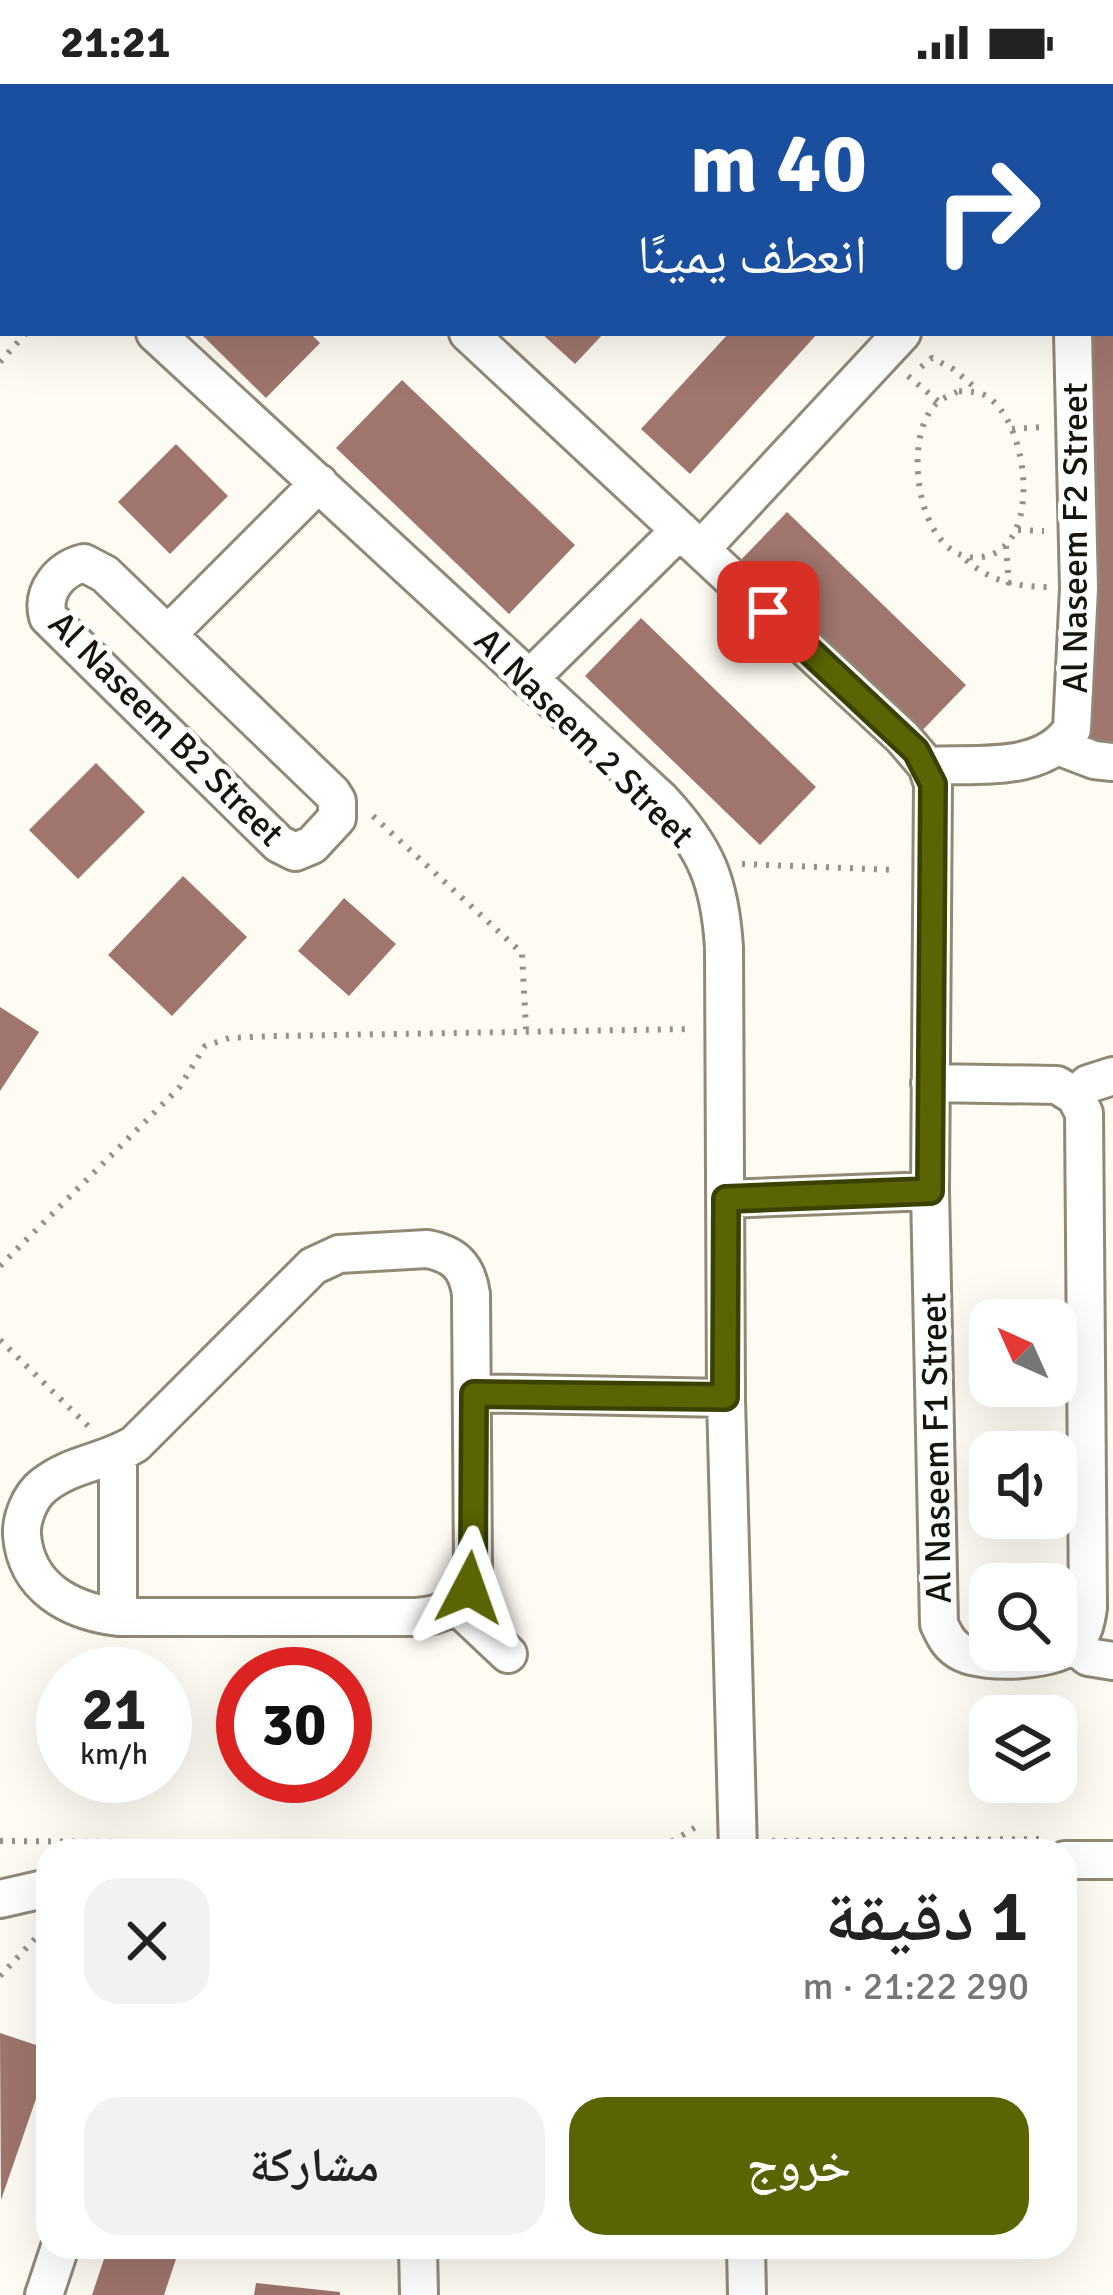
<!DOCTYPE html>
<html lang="ar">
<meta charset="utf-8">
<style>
body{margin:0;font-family:Signika,"Noto Naskh Arabic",sans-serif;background:#f2f2f2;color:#222;direction:rtl;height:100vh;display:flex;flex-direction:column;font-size:45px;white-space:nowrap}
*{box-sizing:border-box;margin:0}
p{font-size:39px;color:#767676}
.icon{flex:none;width:66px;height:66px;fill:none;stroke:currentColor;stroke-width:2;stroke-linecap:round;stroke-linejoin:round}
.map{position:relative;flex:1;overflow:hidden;direction:ltr}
.panel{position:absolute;left:36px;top:1755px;width:1041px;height:420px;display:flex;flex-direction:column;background:#fff;border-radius:36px;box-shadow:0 12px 48px #0002;direction:rtl}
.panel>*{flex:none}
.hud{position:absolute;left:0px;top:0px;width:1113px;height:252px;box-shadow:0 12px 48px #0002;direction:rtl;background:#1a4fa0;color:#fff;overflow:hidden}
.needle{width:78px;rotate:315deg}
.controls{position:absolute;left:969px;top:1215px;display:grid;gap:24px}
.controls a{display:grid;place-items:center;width:108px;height:108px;border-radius:24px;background:#fff;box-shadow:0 12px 48px #0002;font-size:60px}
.speed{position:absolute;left:36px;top:1563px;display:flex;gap:24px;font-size:60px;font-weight:700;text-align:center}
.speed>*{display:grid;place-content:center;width:156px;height:156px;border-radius:50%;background:#fff;box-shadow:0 12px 48px #0002;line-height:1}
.speed small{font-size:30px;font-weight:400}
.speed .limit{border:18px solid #d22;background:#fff;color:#111}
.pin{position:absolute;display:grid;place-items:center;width:102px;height:102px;color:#fff;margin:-51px;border-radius:24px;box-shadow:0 6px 18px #0006}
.me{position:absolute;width:132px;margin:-66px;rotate:4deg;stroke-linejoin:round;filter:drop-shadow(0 0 9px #0008)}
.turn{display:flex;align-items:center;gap:42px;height:252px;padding:0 48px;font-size:54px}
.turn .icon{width:156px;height:156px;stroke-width:2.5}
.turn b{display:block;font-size:84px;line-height:102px}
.round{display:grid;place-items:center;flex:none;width:126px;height:126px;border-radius:36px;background:#f2f2f2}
.headline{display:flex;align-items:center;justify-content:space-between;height:204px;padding:0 48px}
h1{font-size:72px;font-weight:600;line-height:90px}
.action{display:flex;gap:24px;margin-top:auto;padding:24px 48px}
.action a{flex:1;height:138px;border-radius:36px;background:#5a6402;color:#fff;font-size:48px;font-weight:600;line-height:138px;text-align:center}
.action a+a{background:#f2f2f2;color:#222}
.status{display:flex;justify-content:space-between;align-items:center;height:84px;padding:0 60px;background:#fff;direction:ltr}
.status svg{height:33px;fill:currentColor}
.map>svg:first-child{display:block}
</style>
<div class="status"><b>21:21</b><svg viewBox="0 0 49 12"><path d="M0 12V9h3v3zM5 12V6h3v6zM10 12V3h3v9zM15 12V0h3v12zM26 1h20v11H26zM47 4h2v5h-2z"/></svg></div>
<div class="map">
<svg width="1113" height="2211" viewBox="0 0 1113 2211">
<rect width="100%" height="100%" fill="#fefbf3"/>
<path fill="#9f756d" d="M200,249H310L320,259L266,314Z
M541,249H604L575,280Z
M729,249H818L690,390L641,345Z
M1077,249H1113V667H1084Z
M402,296L575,461L509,530L336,364Z
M176,360L228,412L170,470L118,418Z
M787,428L966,601L915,654L736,481Z
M641,534L816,703L760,761L585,592Z
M96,679L145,728L78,795L29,746Z
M183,792L247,853L172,932L108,871Z
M344,814L396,860L349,912L298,867Z
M0,923L39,948L0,1007Z
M0,1949L48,1965V1980L1,2116Z
M108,2163H180L164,2211H92Z
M256,2199L340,2208V2211H254Z"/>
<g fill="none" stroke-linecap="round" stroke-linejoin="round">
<g stroke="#908976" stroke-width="42">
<path id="minor" d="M192,0L195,3
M868,0L871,3
M244,3L247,0
M685,3L688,0
M0,106L3,109
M155,249L661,716C706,764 720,798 724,864L726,1314L738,1767
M468,249L903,654L927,682L933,700L930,1107L939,1540C945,1553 950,1563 963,1569C986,1580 1055,1578 1074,1559C1084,1549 1086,1537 1088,1524L1084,1029L1075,1012L1057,1001L930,999
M701,465L902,249
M84,479L105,490L332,709L337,717V734L312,761L295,768L279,760L48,533C41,507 60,485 84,479Z
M168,550L319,399
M529,595L680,446
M1060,663L1094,676L1113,678
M927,682C976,679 1043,690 1072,645L1079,504L1073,249
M1075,1012L1088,1000L1113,992
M726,1115L930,1107
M427,1165C454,1170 467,1182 471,1210L473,1483C466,1517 451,1531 416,1533H118C69,1527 26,1503 22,1451C21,1435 30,1412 43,1402C71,1379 105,1379 135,1360L313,1182L339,1170Z
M474,1309L726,1314
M456,1521L508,1570
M118,1533V1371
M1073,1560L1088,1573L1113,1577
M1065,1776H1113
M0,1815L48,1804
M418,2163L419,2211
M746,2163L747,2211
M44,2211L60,2163"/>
</g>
<path stroke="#94918a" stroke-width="6" stroke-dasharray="3 9" stroke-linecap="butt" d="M1110,38L1113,35
M0,278L26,249
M921,283L932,274L953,285L978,306
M908,292L938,317
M959,307C969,308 978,307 986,312C1028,336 1043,458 987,472C920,489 899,358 935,321C941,314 951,311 959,307Z
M1012,345L1044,343
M1018,446L1044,447
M1006,462L1009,501
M966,476C992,498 1014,502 1047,503
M373,732L522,869L526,945
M742,780L897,786
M0,1182L179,1004L205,962L229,954L276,952L690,945
M0,1256L88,1342
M0,1757L644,1762L671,1758L701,1740
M772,1757L1041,1755
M0,1892L48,1841"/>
<use href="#minor" stroke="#fff" stroke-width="36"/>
</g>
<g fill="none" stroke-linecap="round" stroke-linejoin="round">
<g stroke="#3a4101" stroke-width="30">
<path id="route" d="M469,1504L473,1483L474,1310L725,1313L726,1115L930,1107L933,700L916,667L768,528"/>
</g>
<use href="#route" stroke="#5a6402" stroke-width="21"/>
</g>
<g text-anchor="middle" stroke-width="10" stroke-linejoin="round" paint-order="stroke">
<g font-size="36" fill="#17140d" stroke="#fff">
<text transform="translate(1074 454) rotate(-90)" y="13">Al Naseem F2 Street</text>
<text transform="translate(167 644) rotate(45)" y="13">Al Naseem B2 Street</text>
<text transform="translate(585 653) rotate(45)" y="13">Al Naseem 2 Street</text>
<text transform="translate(935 1364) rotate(-91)" y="13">Al Naseem F1 Street</text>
</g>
</g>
</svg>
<div class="controls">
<a><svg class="needle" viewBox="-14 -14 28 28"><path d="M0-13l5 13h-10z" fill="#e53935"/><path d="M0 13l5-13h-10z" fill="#767676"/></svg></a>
<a><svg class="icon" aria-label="sound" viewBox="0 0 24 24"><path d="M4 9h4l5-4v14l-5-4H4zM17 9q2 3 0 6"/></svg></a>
<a><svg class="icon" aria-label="search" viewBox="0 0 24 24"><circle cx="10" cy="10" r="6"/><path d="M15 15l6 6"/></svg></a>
<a><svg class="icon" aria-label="layers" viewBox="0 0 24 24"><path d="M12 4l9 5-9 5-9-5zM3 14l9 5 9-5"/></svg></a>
</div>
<div class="speed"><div>21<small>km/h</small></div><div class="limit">30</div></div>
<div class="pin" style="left:768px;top:528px;background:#d93025"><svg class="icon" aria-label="arrive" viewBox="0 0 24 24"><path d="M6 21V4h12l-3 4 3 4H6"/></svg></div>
<svg class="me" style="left:469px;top:1504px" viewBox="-20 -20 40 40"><path d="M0-17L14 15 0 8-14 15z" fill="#5a6402" stroke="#fff" stroke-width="4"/></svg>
<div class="hud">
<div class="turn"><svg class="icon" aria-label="right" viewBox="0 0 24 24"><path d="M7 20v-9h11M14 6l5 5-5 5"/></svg><div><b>40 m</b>انعطف يمينًا</div></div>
</div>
<section class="panel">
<div class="headline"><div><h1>1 دقيقة</h1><p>290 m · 21:22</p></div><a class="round"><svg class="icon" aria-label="close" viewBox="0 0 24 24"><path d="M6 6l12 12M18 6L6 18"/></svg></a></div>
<div class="action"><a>خروج</a><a>مشاركة</a></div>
</section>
</div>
